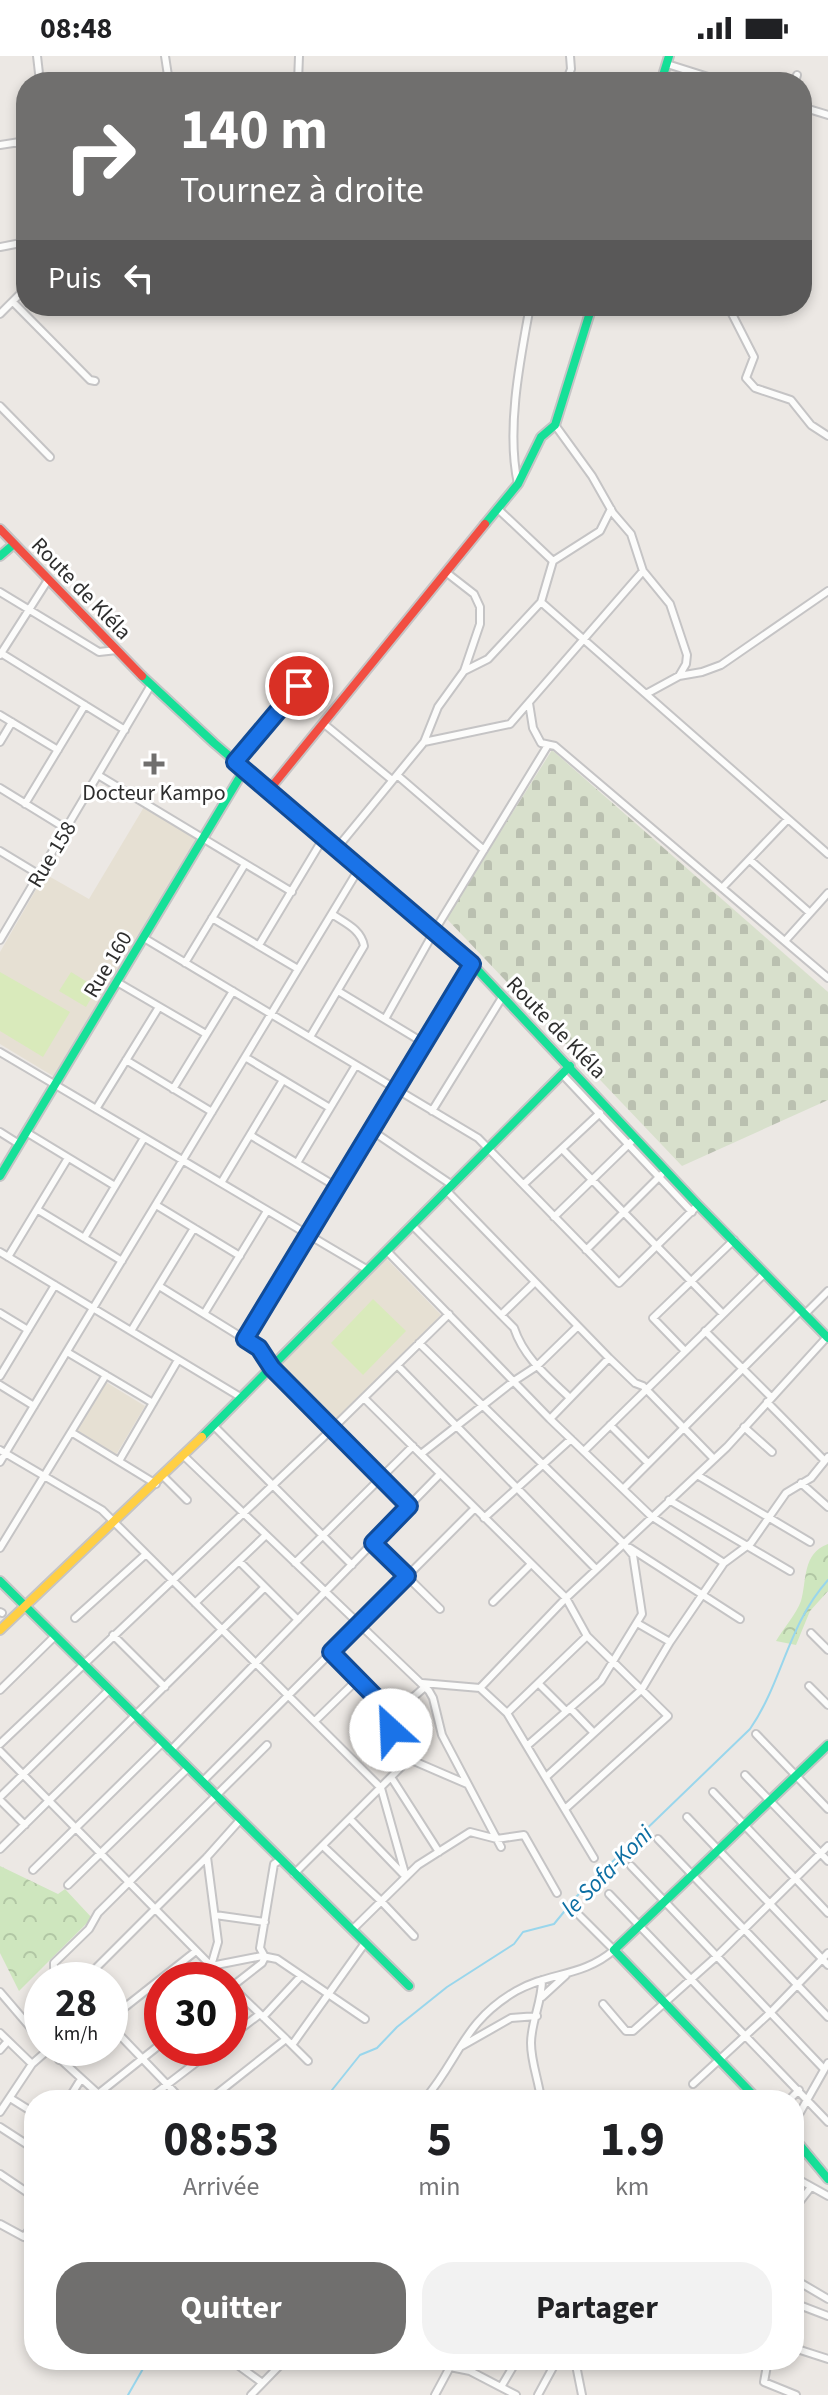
<!DOCTYPE html>
<html lang="fr">
<meta charset="utf-8">
<style>
body{margin:0;font-family:"Source Sans 3",sans-serif;background:#f2f2f2;color:#202124;height:100vh;display:flex;flex-direction:column;font-size:30px;white-space:nowrap}
*{box-sizing:border-box;margin:0}
p{font-size:26px;color:#757577}
.icon{flex:none;width:44px;height:44px;fill:none;stroke:currentColor;stroke-width:2;stroke-linecap:round;stroke-linejoin:round}
.map{position:relative;flex:1;overflow:hidden}
.sheet{position:absolute;left:24px;top:2034px;width:780px;height:280px;display:flex;flex-direction:column;background:#fff;border-radius:32px;box-shadow:0 4px 12px #0003}
.sheet>*{flex:none}
.guide{position:absolute;left:16px;top:16px;width:796px;height:244px;border-radius:32px;box-shadow:0 4px 12px #0003;background:#706f6e;color:#fff;overflow:hidden}
.speed{position:absolute;left:24px;top:1906px;display:flex;gap:16px;font-size:40px;font-weight:700;text-align:center}
.speed>*{display:grid;place-content:center;width:104px;height:104px;border-radius:50%;background:#fff;box-shadow:0 4px 12px #0003;line-height:1}
.speed small{font-size:20px;font-weight:400}
.speed .limit{border:12px solid #d22;background:#fff;color:#111}
.pin{position:absolute;display:grid;place-items:center;width:68px;height:68px;color:#fff;margin:-34px;border:4px solid #fff;border-radius:50%;box-shadow:0 2px 8px #0007}
.me{position:absolute;width:88px;margin:-44px;rotate:335deg;stroke-linejoin:round;filter:drop-shadow(0 0 6px #0008)}
.turn{display:flex;align-items:center;gap:28px;height:168px;padding:0 32px;font-size:36px}
.turn .icon{width:104px;height:104px;stroke-width:2.5}
.turn b{display:block;font-size:56px;line-height:68px}
.then{display:flex;align-items:center;height:76px;padding:0 32px;background:#0003;gap:16px;font-size:30px}
.eta{display:flex;justify-content:space-evenly;align-items:center;height:136px;text-align:center}
.eta b{font-size:48px;font-weight:700;line-height:56px}
.primary-button{display:flex;gap:16px;margin-top:auto;padding:16px 32px}
.primary-button a{flex:1;height:92px;border-radius:32px;background:#706f6e;color:#fff;font-size:32px;font-weight:700;line-height:92px;text-align:center}
.primary-button a+a{background:#f2f2f2;color:#202124}
.status{display:flex;justify-content:space-between;align-items:center;height:56px;padding:0 40px;background:#fff;direction:ltr}
.status svg{height:22px;fill:currentColor}
.map>svg:first-child{display:block}
</style>
<div class="status"><b>08:48</b><svg viewBox="0 0 49 12"><path d="M0 12V9h3v3zM5 12V6h3v6zM10 12V3h3v9zM15 12V0h3v12zM26 1h20v11H26zM47 4h2v5h-2z"/></svg></div>
<div class="map">
<svg width="828" height="2339" viewBox="0 0 828 2339">
<defs>
<pattern id="forest-crowns" width="20" height="18" patternUnits="userSpaceOnUse" patternTransform="scale(2)"><rect width="20" height="18" fill="#cee6be"/><path d="M2 6a3 3 0 1 1 6 0M12 15a3 3 0 1 1 6 0" fill="none" stroke="#b1c6a4"/></pattern>
<pattern id="cemetery-stones" width="16" height="16" patternUnits="userSpaceOnUse" patternTransform="scale(2)"><rect width="16" height="16" fill="#d8e0cc"/><path d="M2 7V4a2 2 0 0 1 4 0v3zM10 15v-3a2 2 0 0 1 4 0v3z" fill="#bac0b0"/></pattern>
</defs>
<rect width="100%" height="100%" fill="#ece8e4"/>
<path fill="#e6e0d3" d="M144,751L196,782L53,1020L0,988V896L45,818L89,843Z
M387,1203L441,1259L333,1366L279,1310Z
M104,1325L145,1350L116,1399L77,1374Z"/>
<path fill="url(#forest-crowns)" d="M828,1488V1535L810,1555L796,1589L776,1585C784,1572 796,1558 801,1545C807,1525 802,1497 828,1488Z
M0,1810L58,1838L65,1833L92,1862L19,1935L0,1897Z"/>
<path fill="url(#cemetery-stones)" d="M552,694L828,936V1044L682,1110L446,862Z"/>
<path fill="#d9eabb" d="M0,916L70,956L43,1001L0,975Z
M71,916L97,932L86,951L59,935Z
M373,1243L406,1275L363,1319L331,1287Z"/>
<g fill="none" stroke-linecap="round" stroke-linejoin="round">
<path stroke="#99d6ec" stroke-width="2" d="M324,2044L360,1999L377,1992L397,1971L447,1931L514,1888L523,1876L554,1868L577,1840L750,1673C783,1625 787,1570 828,1524
M128,2339L148,2304"/>
<g stroke="#c5c4c5" stroke-width="10">
<path id="street" d="M37,0L40,26
M165,0L169,26
M667,8L724,26
M298,26L299,0
M566,26L571,13L570,0
M795,26L797,19
M802,51L828,59
M22,85L26,139
M0,89L26,85
M0,191L26,186
M13,246L90,324L95,325
M728,250L754,301L746,322L755,332L791,344L811,369L828,380
M0,258L26,232
M0,350L50,401
M555,369L592,420L613,457L631,478L643,515L670,548L687,599L686,608L679,620
M518,428C506,374 520,304 530,250
M498,453L553,505
M0,536L99,596L117,594
M541,546L828,798
M1,597L125,674
M0,599L48,524
M464,615L488,603L541,546L553,505L600,475L611,453
M646,638L679,620L702,616L721,609L828,535
M529,647L533,672L541,687L555,690L828,922
M0,659L58,694
M323,667L392,724
M0,686L12,666
M424,686L510,668L643,515
M235,706L299,630
M98,719L292,836
M397,719L484,794
M0,732L65,772
M25,748L85,649
M337,792L424,686L438,651L464,615L480,568V551L474,538L447,517
M0,795L38,818
M750,804L810,857
M722,832L788,763
M212,862L298,913
M144,882L478,1082L619,1227L698,1149
M0,884L151,629
M785,885L828,837
M259,889L324,781
M185,907L245,808
M117,926L206,978
M338,935L424,987
M385,963L435,874L548,689
M310,981L364,890C361,873 345,867 332,858
M0,996L368,1214
M245,1001L330,1052
M126,1004L212,1056
M562,1018L692,1156
M173,1033L233,935
M96,1053L159,951
M432,1055L503,940
M371,1074L452,1129
M0,1076L19,1088
M26,1076L115,1130
M250,1079L337,1131
M562,1093L723,1258
M297,1107L356,1009
M221,1127L283,1024
M524,1128L600,1057
M447,1135L609,1302L635,1327L643,1330L714,1403
M156,1149L240,1200
M38,1154L122,1205
M554,1161L631,1086
M413,1170L514,1272C524,1302 548,1321 570,1342
M84,1182L144,1082
M586,1194L661,1119
M387,1195L550,1363L651,1460L724,1507
M0,1196L242,1342
M8,1201L68,1102
M159,1230L259,1292L272,1312L409,1450
M0,1257L28,1274
M204,1258L267,1155
M805,1258L828,1235
M501,1259L535,1226
M131,1275L194,1172
M705,1275L771,1341
M245,1283L472,908
M419,1287L623,1487L633,1499L642,1558L601,1625L528,1689
M685,1295L653,1262L734,1184
M67,1296L153,1347
M397,1309L596,1513
M0,1320L55,1229
M0,1329L34,1350
M364,1342L566,1542L587,1580
M767,1346L824,1404
M550,1363L609,1302
M610,1369L648,1407
M214,1370L352,1509
M744,1371L772,1396
M71,1376L156,1428
M0,1394L102,1454L381,1732L406,1821
M584,1395L765,1217
M421,1398L514,1325L537,1310L578,1270
M184,1400L429,1635L433,1642L442,1679L501,1791
M119,1405L178,1304
M0,1406L360,811
M697,1419L810,1486
M163,1420L187,1444
M801,1427L828,1451
M623,1433L801,1254
M669,1444L790,1515
M484,1462L571,1383
M373,1487L440,1553
M0,1492L106,1319
M630,1492L740,1563
M239,1505L298,1564
M295,1507L413,1390
M493,1546L531,1508
M195,1547L266,1479
M0,1556L2,1557
M75,1562L146,1498
M637,1567L670,1586
M811,1577L828,1594
M113,1579L165,1631
M331,1596L393,1659
M422,1627L480,1632L507,1657L594,1802
M538,1627L566,1655
M426,1630L393,1659L389,1684L409,1703L467,1728
M809,1630L828,1649
M480,1632L566,1542L727,1391L827,1281
M0,1634L55,1580
M570,1652L594,1677
M507,1657L587,1580L668,1660L565,1753
M315,1665L358,1623
M756,1678L828,1753
M0,1688L332,1373L449,1258
M0,1695L225,1924
M170,1695L440,1418
M745,1719L828,1805
M391,1721L439,1796
M546,1721L642,1633L670,1586L724,1507L751,1487L786,1437L811,1422L828,1401
M202,1726L475,1452
M713,1736L828,1857
M0,1741L109,1634
M0,1744L25,1769
M687,1761L828,1909
M350,1763L403,1818
M658,1783L828,1961
M323,1790L381,1845L414,1880
M0,1793L265,1531
M207,1801L218,1886L211,1910L262,1900L277,1903L365,1963
M631,1810L823,2012
M33,1814L162,1687
M294,1818L409,1703
M68,1829L188,1712
M609,1838L828,2066
M215,1859L265,1866
M352,1874L418,1809L470,1776L497,1783L524,1779L557,1837
M66,1924L54,1912V1907L89,1873L98,1857L267,1689
M84,1924L207,1801L240,1764
M231,1930L286,1983
M230,1932L262,1907L265,1901L260,1892L274,1808L280,1804
M0,1936L42,1985
M542,1941L566,1919
M603,1948L626,1975H633L717,1900L828,1790
M263,1961L301,1920
M110,1963L196,1895
M110,1969L182,2044
M31,1973L42,1963
M0,1977L32,2008
M230,1981L260,1958
M292,1989L308,2005
M462,1990L511,1962L537,1960
M48,1992L105,2044
M0,1994L8,1985
M59,2004L74,1992
M693,2028L771,1956L828,1897
M98,2038L162,1987
M10,2042L34,2057
M68,2044L81,2023
M147,2044L215,1992
M209,2044L286,1983L292,1989L365,1887
M424,2044C460,2002 463,1966 516,1935C549,1916 583,1921 614,1894L580,1860
M541,2044C539,2025 531,2007 531,1987C531,1966 542,1946 542,1924
M789,2044L799,2034
M0,2056L32,2008L49,1993
M794,2067L828,2007
M0,2071L34,2093
M0,2118L34,2141
M794,2121L828,2140
M794,2153L811,2131
M0,2168L24,2181L34,2167
M794,2223L828,2243
M794,2247L828,2260
M794,2292L828,2303
M436,2304L450,2311L470,2315L516,2339
M575,2304L582,2339
M768,2304L764,2326L796,2339
M234,2306L274,2304
M235,2307L261,2326
M501,2331L517,2304
M251,2339L285,2304
M435,2339L450,2311
M538,2339L557,2304"/>
</g>
<g stroke="#c5c4c5" stroke-width="12">
<path id="fast" d="M661,26L669,0
M485,468L518,428L541,381L555,369L592,250
M0,500L14,488
M142,620L214,687L472,908L698,1149L828,1282
M0,1120L244,714
M202,1381L570,1010
M0,1525L409,1930
M758,2044L614,1894L828,1689
M794,2082L828,2123"/>
</g>
<g stroke="#c5c4c5" stroke-width="12">
<path id="slow" d="M0,1574L202,1381"/>
</g>
<g stroke="#c5c4c5" stroke-width="12">
<path id="jam" d="M0,473L142,620
M269,734L485,468"/>
</g>
<use href="#street" stroke="#fcfcfb" stroke-width="6"/>
<use href="#fast" stroke="#16e098" stroke-width="8"/>
<use href="#slow" stroke="#ffcf43" stroke-width="8"/>
<use href="#jam" stroke="#f24e42" stroke-width="8"/>
</g>
<g fill="none" stroke-linecap="round" stroke-linejoin="round">
<g stroke="#114b97" stroke-width="20">
<path id="route" d="M299,630L235,706L472,908L245,1283L259,1292L272,1312L409,1450L373,1487L407,1520L331,1596L393,1659L391,1674"/>
</g>
<use href="#route" stroke="#1a73e8" stroke-width="14"/>
</g>
<path fill="#706f6e" stroke="#fff" stroke-width="3" d="M150 696h8v8h8v8h-8v8h-8v-8h-8v-8h8z"/>
<g text-anchor="middle" stroke-width="6" stroke-linejoin="round" paint-order="stroke">
<g font-size="22" fill="#2e2e2e" stroke="#fff">
<text transform="translate(82 532) rotate(46)" y="8">Route de Kléla</text>
<text transform="translate(51 798) rotate(-59)" y="8">Rue 158</text>
<text transform="translate(107 908) rotate(-59)" y="8">Rue 160</text>
<text transform="translate(557 971) rotate(46)" y="8">Route de Kléla</text>
</g>
<g font-size="22" fill="#2e2e2e" stroke="#fff">
<text x="154" y="744">Docteur Kampo</text>
</g>
<g font-size="24" font-style="italic" fill="#0d6fa3" stroke="#fff">
<text transform="translate(607 1815) rotate(-45)" y="8">le Sofa-Koni</text>
</g>
</g>
</svg>
<div class="speed"><div>28<small>km/h</small></div><div class="limit">30</div></div>
<div class="pin" style="left:299px;top:630px;background:#d93025"><svg class="icon" aria-label="arrive" viewBox="0 0 24 24"><path d="M6 21V4h12l-3 4 3 4H6"/></svg></div>
<svg class="me" style="left:391px;top:1674px" viewBox="-20 -20 40 40"><circle r="19" fill="#fff"/><path d="M0-13L10 11 0 6-10 11z" fill="#1a73e8"/></svg>
<div class="guide">
<div class="turn"><svg class="icon" aria-label="right" viewBox="0 0 24 24"><path d="M7 20v-9h11M14 6l5 5-5 5"/></svg><div><b>140 m</b>Tournez à droite</div></div>
<div class="then">Puis<svg class="icon" aria-label="left" viewBox="0 0 24 24"><path d="M17 20v-9H6M10 6l-5 5 5 5"/></svg></div>
</div>
<section class="sheet">
<div class="eta">
<div><b>08:53</b><p>Arrivée</p></div>
<div><b>5</b><p>min</p></div>
<div><b>1.9</b><p>km</p></div>
</div>
<div class="primary-button"><a>Quitter</a><a>Partager</a></div>
</section>
</div>
